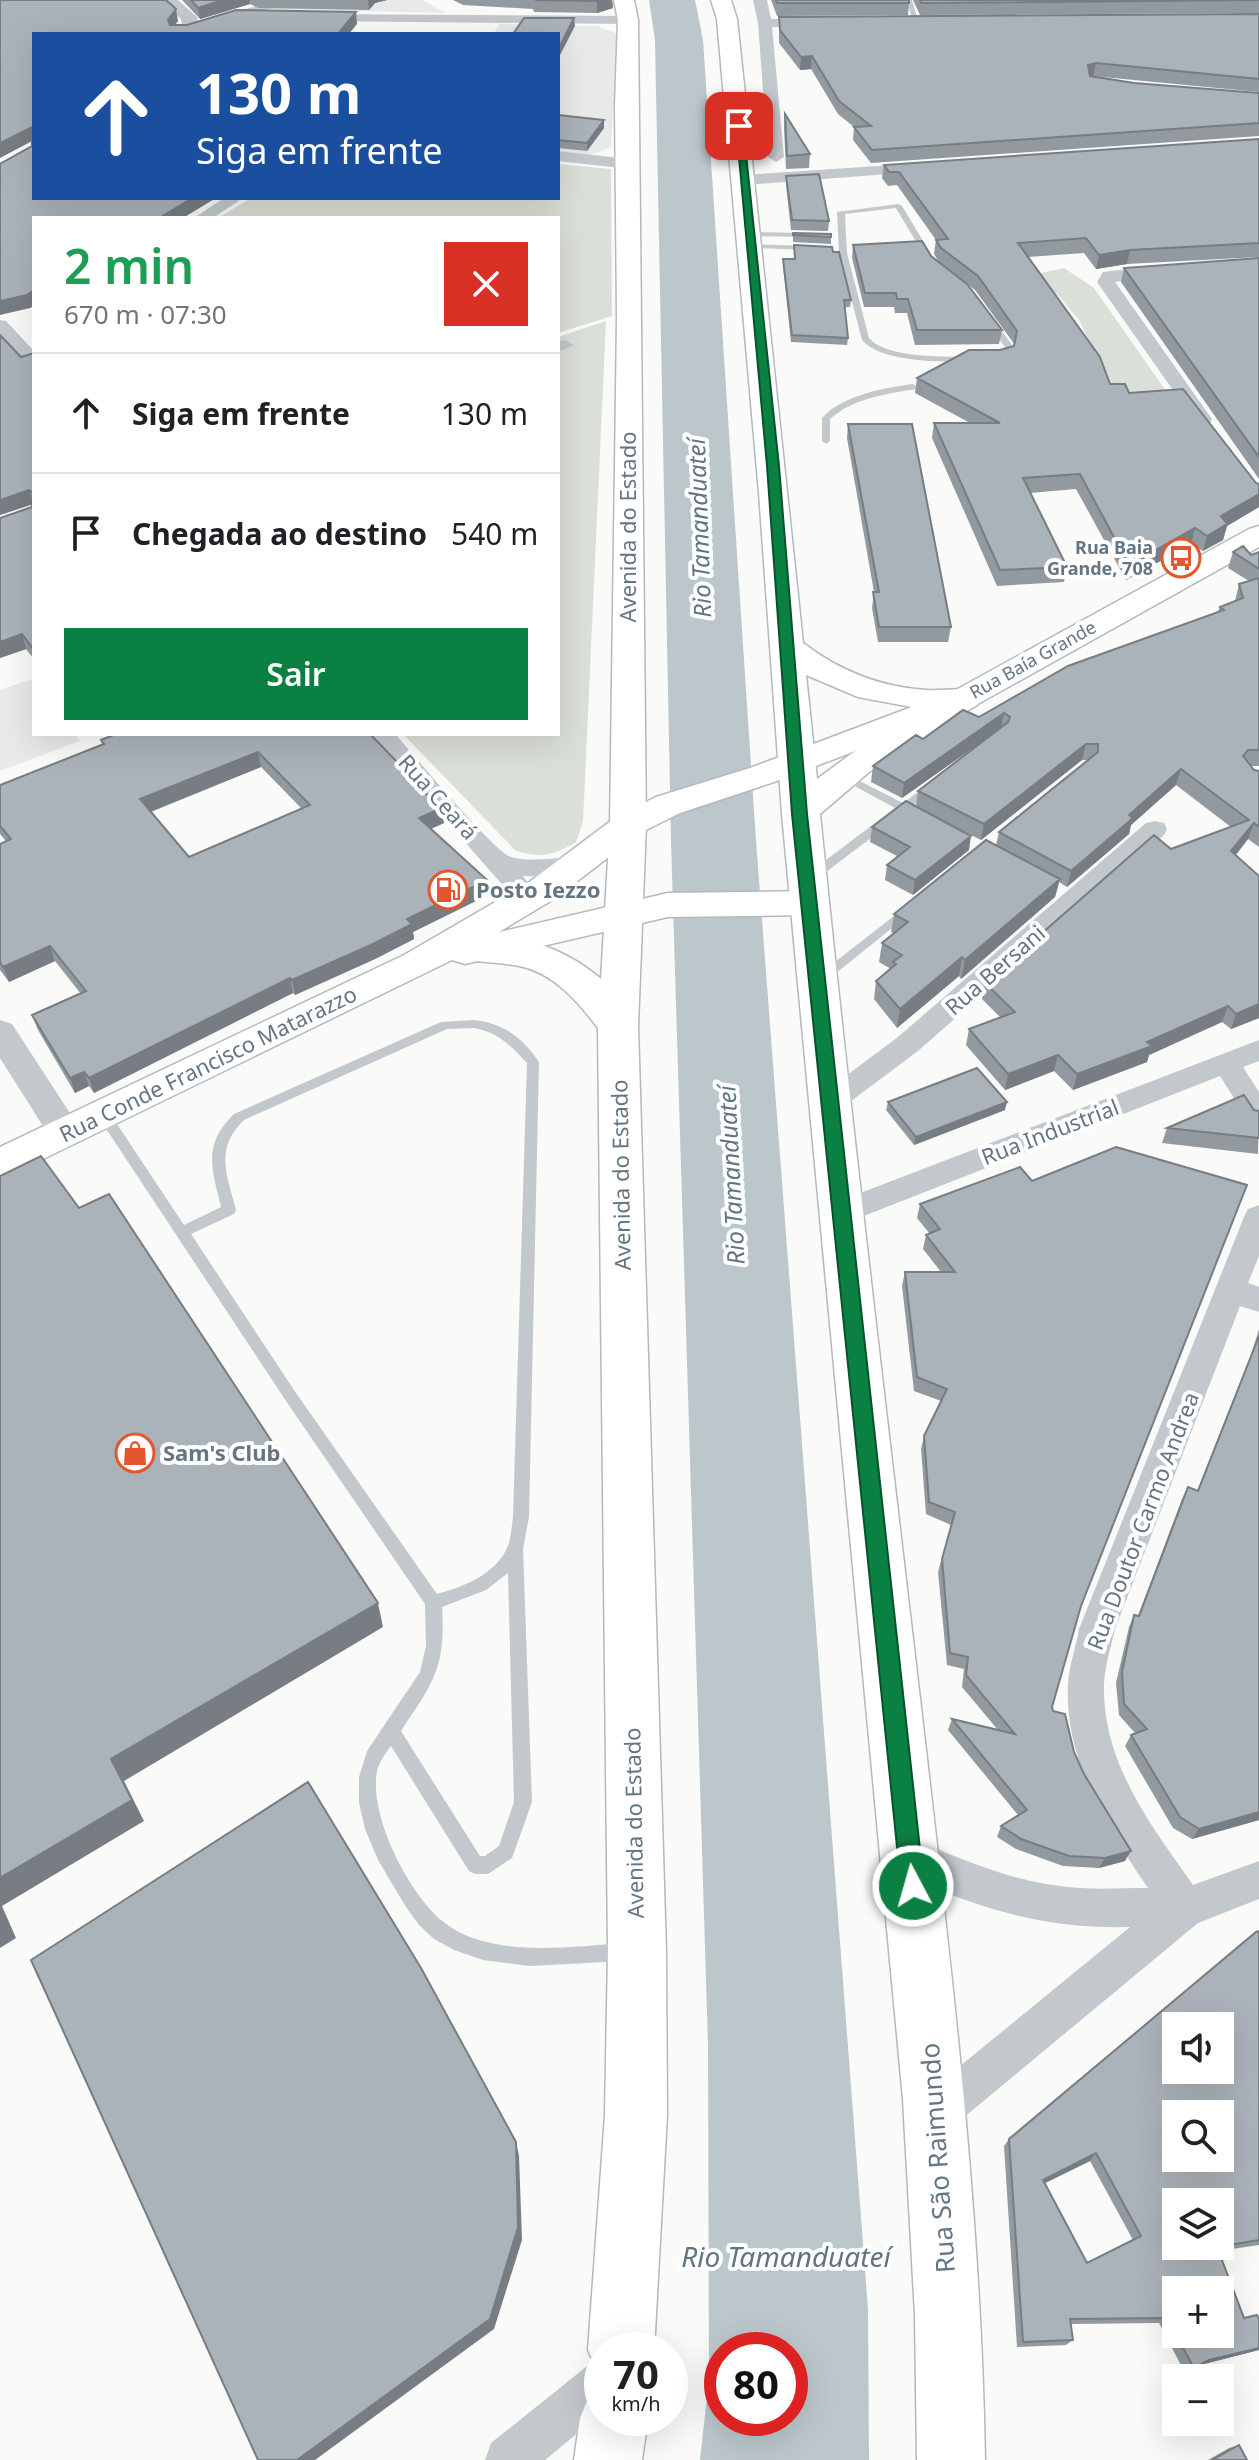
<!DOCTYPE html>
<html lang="pt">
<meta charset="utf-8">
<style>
body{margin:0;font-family:"Noto Sans",sans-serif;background:#f6f6f6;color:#202124;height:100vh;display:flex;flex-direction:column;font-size:30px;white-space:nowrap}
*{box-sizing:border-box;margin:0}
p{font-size:26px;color:#757577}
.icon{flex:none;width:44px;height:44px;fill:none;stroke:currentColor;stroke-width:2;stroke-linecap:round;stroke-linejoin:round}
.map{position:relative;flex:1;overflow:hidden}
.drawer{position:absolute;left:32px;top:216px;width:528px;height:520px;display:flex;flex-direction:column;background:#fff;border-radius:0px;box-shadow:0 8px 32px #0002}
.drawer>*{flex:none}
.banner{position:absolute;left:32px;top:32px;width:528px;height:168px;border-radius:0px;box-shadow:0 8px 32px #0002;background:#1a4fa0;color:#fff;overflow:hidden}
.buttons{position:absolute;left:1162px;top:2012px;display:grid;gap:16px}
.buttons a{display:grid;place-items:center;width:72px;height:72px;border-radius:0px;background:#fff;box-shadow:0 8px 32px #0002;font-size:40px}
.speed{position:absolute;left:584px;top:2332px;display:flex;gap:16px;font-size:40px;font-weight:700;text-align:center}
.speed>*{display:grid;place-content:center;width:104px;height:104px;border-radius:50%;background:#fff;box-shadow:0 8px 32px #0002;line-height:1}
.speed small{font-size:20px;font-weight:400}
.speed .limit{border:12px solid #d22;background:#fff;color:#111}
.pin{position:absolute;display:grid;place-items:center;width:68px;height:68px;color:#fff;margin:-34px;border-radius:16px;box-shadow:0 4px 12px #0006}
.me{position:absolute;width:88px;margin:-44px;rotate:354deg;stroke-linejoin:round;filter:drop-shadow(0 0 6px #0008)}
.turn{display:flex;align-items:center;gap:28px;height:168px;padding:0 32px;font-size:36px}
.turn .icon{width:104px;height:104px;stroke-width:2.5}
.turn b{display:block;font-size:56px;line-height:68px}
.round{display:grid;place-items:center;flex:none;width:84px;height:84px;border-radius:0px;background:#f6f6f6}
.overview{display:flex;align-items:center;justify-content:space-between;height:136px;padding:0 32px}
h1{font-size:48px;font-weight:600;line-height:60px;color:#1e9e55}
.action{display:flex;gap:16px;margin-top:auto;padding:16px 32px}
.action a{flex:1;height:92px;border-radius:0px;background:#0b8043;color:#fff;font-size:32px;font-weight:600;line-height:92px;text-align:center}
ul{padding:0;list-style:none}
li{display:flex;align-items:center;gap:24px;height:120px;padding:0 32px;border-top:2px solid #e0e0e0}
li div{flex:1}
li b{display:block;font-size:30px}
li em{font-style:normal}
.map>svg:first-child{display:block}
</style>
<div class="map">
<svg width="1259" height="2460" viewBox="0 0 1259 2460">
<rect width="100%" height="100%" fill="#fafaf8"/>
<path fill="#e8e9e9" d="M303,0H422L446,13L262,9Z
M500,24L597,26L618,34L611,147L591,155L558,151V34H493Z
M32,679L34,734H75L80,741L0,771V690Z"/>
<path fill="#dadfd7" d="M558,164L611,169L612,316L558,333V218H218L251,198H558Z
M1064,268L1094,288L1173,401H1118L1079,320L1058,295L1028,276Z
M606,321L583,822L576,842C555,855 539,859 515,850L403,734H558V337Z"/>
<path fill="#bbc7cb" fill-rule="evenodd" d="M649,0H695L703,40L756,841L868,2309L869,2460H700L709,2379L708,2045L671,841L655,40ZM722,2350H790V2418H722Z"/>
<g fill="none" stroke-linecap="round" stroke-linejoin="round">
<g stroke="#b3babf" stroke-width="3">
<path id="secondary" d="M1259,526V547L976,705L774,782L680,813L640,833L554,899L499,932L668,893L809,891L822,895L827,903L822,911L809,915L668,917L465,964L452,960L0,1180V1147L404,955L528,883L616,817L656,797L750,768L954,691L1249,529Z"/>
</g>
<g stroke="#b4b9bd" stroke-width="3">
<path id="trunk" d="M614,0H634L638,20L646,825L638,1026L666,1951L667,2115L654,2350H602V2375L598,2373L588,2350L605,2115L608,1951L598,1028C578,1002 553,972 519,966C500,962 480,963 461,958L456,949L461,940C509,927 565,948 601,979L610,825L617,318L615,105L618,20Z
M711,0H731L737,19L803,643C840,671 880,687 926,690C943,691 961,687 977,691L982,698L977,705L869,772L820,814C850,1112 886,1409 921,1707C950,1957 981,2208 985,2460H917L915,2315L903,2099L782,814L759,493L717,19ZM806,675L858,697L922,709L866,743L817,779Z
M602,2389V2418H648L642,2460H574L580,2418L590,2394Z"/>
</g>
<path fill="#c3c8cc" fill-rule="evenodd" d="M906,0H912L919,24L914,23Z
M898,204L902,206L937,264L973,292L1012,345L1011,358L998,362C964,361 885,367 862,340L839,253L837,212ZM896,208L931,267L967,296L1005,347L1004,355L998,356C966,356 890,362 869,338L847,253L845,214Z
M747,232L809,233L813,235L809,237L750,236H747Z
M748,244L811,246L815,248L811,250L751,248L747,246Z
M913,384L917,387L916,389C887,394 853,398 830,419V441L826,444L822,441V418C843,395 883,388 913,384Z
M840,771L903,803L927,785H935L937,787L911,807L921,812V818H913L904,813L814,881H806V875L895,808L836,776L834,774Z
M908,905L912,906L914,909L912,912L825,982H817L815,979L817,976Z
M474,1020C503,1023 523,1038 539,1062L529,1517L523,1549L532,1802L512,1858L488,1874H475L469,1871L391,1746C386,1753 381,1759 378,1767C366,1811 408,1892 441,1920C452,1929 465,1936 479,1940C525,1954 578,1946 625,1943L632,1945L634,1952L632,1959L625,1961L530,1966L483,1960L454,1950L434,1939L419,1925L406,1907L378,1860L365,1829L359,1803V1777L367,1751L420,1672L426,1646L425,1604L286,1401L97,1115L99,1112H109L184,1225L221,1207C212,1169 202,1145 234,1114L441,1022ZM474,1028C498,1032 511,1046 527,1063L513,1517C512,1525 511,1535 509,1543C499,1573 464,1587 437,1594L296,1393L191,1234L234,1214L236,1210C227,1175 214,1149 244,1120L447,1029ZM508,1573L514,1802L499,1846L485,1856H480L401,1731C433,1683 446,1668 442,1607L486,1590Z"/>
<path fill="#c3c8cc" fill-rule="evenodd" d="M279,0H303L212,24L205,20Z
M753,0H767L771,19H817L824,23L817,27H772L784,157L776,162L768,157L758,23Z
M318,14L628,16L635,20L628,24L313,21V15Z
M558,151L629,159L637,164L629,169L558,161Z
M922,163L930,168L927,171L745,185L737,180L745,175Z
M224,198H243L213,218H194Z
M1161,265L1169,270L1167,274L1115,282L1212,419L1210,423H1196L1097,282L1103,272Z
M0,320L6,321L34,351V367L28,366L0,336Z
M565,340L574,345L558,352V341Z
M370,734H395C413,754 494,852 511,857C536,864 562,854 586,860L590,866L586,872L556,877L523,876L533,890L526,912L517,914L508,912L504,906L507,890Z
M1155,821L1164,823L1167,829L1164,835L918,1051L839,1110L829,1113L819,1110L815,1103L819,1096L898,1037L1146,823Z
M1259,1040V1061L1243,1067L1259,1092V1125L1249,1122L1220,1076L851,1221L840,1224L829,1221L825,1213L829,1205Z
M1259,1205V1256L1248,1283L1259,1287V1312L1240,1306L1115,1629C1111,1647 1105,1665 1104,1684C1102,1762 1150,1824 1193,1885L1259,1861V1899L1198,1923L951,2128L936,2134L921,2128L915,2113L921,2098L1130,1927C1042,1929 975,1908 896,1871L891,1857L896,1843L910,1838C962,1859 1012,1882 1068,1887C1095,1890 1122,1888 1148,1888C1107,1828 1064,1759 1068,1684C1069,1665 1076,1647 1079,1629L1244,1217L1248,1209Z
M602,2360V2413L545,2460H485L491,2443L586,2367Z"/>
<path fill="#c3c8cc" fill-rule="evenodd" d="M160,0H178L197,17L198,24L189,34H172L182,23L181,19Z
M0,1020L12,1024L77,1124L82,1133L77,1142L65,1146L53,1142L0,1058Z"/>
<use href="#secondary" fill="#fff" fill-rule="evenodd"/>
<use href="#trunk" fill="#fff" fill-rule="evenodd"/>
</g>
<path fill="#929a9f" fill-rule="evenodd" d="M182,0H387L375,3L369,10L258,8L250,4L200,19Z
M453,0H612L613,8L597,13L534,12L533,9L463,5Z
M771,0H909V3L908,15L777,16Z
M913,0H1259V13L920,15Z
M1259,14V92L1092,76L1134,83L1259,93V136L871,163L853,140L854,127L838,114L811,69L800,70L779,43V17Z
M785,114L810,154L809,168L786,169L784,127Z
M558,115L604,120V128L587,151L558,148Z
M1259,139V257L1127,264L1096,269L1084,253L1028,257L1110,384L1129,393L1256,483L1259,484V507L1227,526L1223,540L1203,551L1191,544L1126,580L1076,489L1030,493L1067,567L1064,582L997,586L932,438L934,423H970L915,393L917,378L1014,346L1015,345L975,290L939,262L934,254L936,240L897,185L888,186L882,178L884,165Z
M786,176L829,221L828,231L791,230L786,185Z
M793,235L831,237V244L793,242Z
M794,245L833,252L851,300L850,307H844L848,338L847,345L791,342L783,266V259H794Z
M853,245L931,256L1002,330L999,344L915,345L907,313H895L894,307H864L852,258Z
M1259,258V479L1121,282L1124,268Z
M0,335L21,357L34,353V659L26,649L0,658V518L32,507L33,504L0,515Z
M848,424L951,627L948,642H878L872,608L874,592L847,438Z
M1233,552L1251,555L1259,552V766H1251L1254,770L1259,771V847L1248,839L1236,855L1259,876V1018L1231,1029L1222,1022L1149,1055L1147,1062L1073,1090L1054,1071L1005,1090L966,1045L969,1029L1000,1017L982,999L985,983L1171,849L1231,827L1176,785L1131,825L1129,834L1067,887L1059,882L1055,897L961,979L959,976L897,1028L874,999L876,981L891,969L879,962L882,943L893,933L891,932L894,914L996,845L999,832L1089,760H1082L981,840L961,830L969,850L913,895L885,880L887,865L897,856L870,842L872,827L916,806L918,791L993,734L902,798L871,782L873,766L923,739L979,717L1218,611L1220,607L1235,601L1239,584L1249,581L1228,568Z
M116,734L401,770L442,808L444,823L431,829L488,895L413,932L414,939L375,959L295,995L293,993L94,1093L89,1086L75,1093L38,1030L32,1015L81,994L55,961L9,982L0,970V844L6,841L0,834V785L102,744L101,740ZM261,767L302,809L189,857L151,812Z
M888,1102L1005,1110L914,1145L886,1110Z
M1254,1110L1259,1111L1258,1154L1162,1143L1167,1128Z
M1020,1167L1081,1606L1052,1707L1125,1861L1099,1868L1063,1866L1016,1849L997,1837L1001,1826L1018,1815L948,1730L952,1719L998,1730L962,1687L964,1669L947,1665L938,1572L951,1525L926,1514L921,1449L924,1436L941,1401L914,1391L902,1286L905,1272H941L923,1249L926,1235L930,1234L917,1218L920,1204Z
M1259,1329V1820L1192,1839L1173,1828L1125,1746L1131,1735L1135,1733L1119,1715L1116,1683L1129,1627L1134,1615L1138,1616L1182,1499L1188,1487L1197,1491L1251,1355Z
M1259,1931V2245L1218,2251L1244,2318L1259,2319V2350L1200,2365L1185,2373L1159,2323L1071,2324L1073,2340L1066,2345L1017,2347L1004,2146L1009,2139ZM1090,2161L1133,2240L1087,2263L1045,2183Z
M1239,2445L1247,2460H1208L1229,2448Z"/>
<path fill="#777d82" d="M223,0H250V4L200,19L198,8Z
M368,0H387L375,3L369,10Z
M599,0H612L613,8L597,13V1Z
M176,9L178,21L170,32L168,20Z
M356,12L357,24L349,34H338Z
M574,18L575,26L558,59V50Z
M812,56L811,69L800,70L801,57Z
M1096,63L1093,76L1086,78L1088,65Z
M604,120V128L587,151V143Z
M32,127L34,140L0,158V143Z
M192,198H216L183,218H161Z
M1130,250L1127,264L1096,269L1099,255Z
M34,290V306L30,308L0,315V301Z
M29,490L33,504L0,515V500Z
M1259,494V507L1227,526L1223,540L1203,551L1207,536L1221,516Z
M1195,528L1191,544L1126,580L1129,565Z
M558,631H559L560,644L558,645Z
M22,634L26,649L0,658V642Z
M1004,713L1001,728L902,798L904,783Z
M1086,744L1082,760L981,840L984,824Z
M258,752L261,767L144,814L140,799Z
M1181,769L1176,785L1131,825L1129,834L1067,887L1071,871L1129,815Z
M442,808L444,823L421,833L419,818Z
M1254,823L1248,839L1226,867L1231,851Z
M971,836L969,850L913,895L915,880Z
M1060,879L1055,897L961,979L965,960Z
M487,880L488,895L413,932L414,939L375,959L295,995L292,980L407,919Z
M50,946L55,961L9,982L3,967Z
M962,957L959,976L897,1028L900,1009Z
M290,978L293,993L94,1093L89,1078Z
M1259,1004V1018L1231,1029L1236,1014Z
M1228,1006L1222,1022L1149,1055L1147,1062L1073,1090L1077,1074Z
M1058,1055L1054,1071L1005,1090L1008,1074Z
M84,1072L89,1086L75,1093L70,1078Z
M1007,1102L1005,1110L914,1145L916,1137Z
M378,1603L383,1627L124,1781L144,1821L2,1906L16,1938L0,1948V1878L111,1759Z
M1259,1812V1820L1192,1839L1199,1829Z
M1131,1851L1125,1861L1099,1868L1105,1858Z
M516,2142L519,2156L522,2240L494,2329L315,2460H297Z
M1096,2153L1090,2161L1037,2187L1043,2180Z
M1259,2348V2350L1200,2365L1209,2360Z"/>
<path fill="#aab3b9" stroke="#777d82" stroke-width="2" fill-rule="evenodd" d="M0,0H166L176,9L168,20L170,25H187L236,10L356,12L338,34H34V198H192L161,217L165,218H34V290L27,295L0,301V164L32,146V127L0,143Z
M191,0H223L198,8Z
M535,0H599L597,1Z
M776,0H909V3H777Z
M920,0H1259L921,3Z
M1259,14V79L1096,63L1088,65L1090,76L1134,83L1259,93V123L872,150L854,127L871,126L839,101L812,56L801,57L780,30L779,17Z
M524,18H574L558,50V34H513Z
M785,114L810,154L787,156Z
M558,115L604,120L587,143L558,140Z
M1259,139V243L1130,250L1099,255L1086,238L1018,243L1100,357L1110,384H1125L1129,393L1183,389L1256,483L1259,484V494L1221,516L1227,524L1207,536L1195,528L1129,565L1080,474L1023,478L1067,567L1000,570L934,423H1000L917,378L969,350H1000L1014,346L1017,331L978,276L941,248L936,240L948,239L899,172H889L884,165Z
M819,174L829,221L792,220L786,176Z
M793,233L831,234V237L793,235Z
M922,241L931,256L967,284L1002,330H917L908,299H897L896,293H865L853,245Z
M794,245L832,247L833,252H839L851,300H844L848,338L792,335L783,259H795Z
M1259,258V457L1124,268Z
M0,335L21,357L34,353V650L22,634L0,642V518L32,507L33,493L29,490L0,500Z
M848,424H912L951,627H879L873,592H879Z
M1243,546L1251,555L1259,552V569L1233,552Z
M1259,578V750H1248L1243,756L1254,770L1259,771V827L1254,823L1231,851L1259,876V1004L1236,1014L1228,1006L1147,1042L1152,1046L1077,1074L1058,1055L1008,1074L969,1029L1015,1012L985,983L1154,835L1171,849L1249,820L1181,769L1129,815L1133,818L1071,871L999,832L1098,752V744H1086L984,824L918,791L1008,722L1010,717L1004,713L904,783L873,766L916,735L923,739L963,710L979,717L1068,666L1224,610L1220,607L1243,598L1239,584Z
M116,734H370L400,765L396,766L442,808L419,818L487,880L407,919L412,924L373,944L292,980L290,978L89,1078L84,1072L70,1078L32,1015L86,991L50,946L3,967L0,962V844L11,839L0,826V785L104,744L101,740ZM258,752L310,805L189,857L140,799Z
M906,801L971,836L915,880L887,865L910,847L872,827Z
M986,840L1060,879L965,960L962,957L900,1009L876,981L896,964L893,962L902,955L882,943L908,922L894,914Z
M977,1068L1007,1102L916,1137L888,1102Z
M1244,1095L1254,1110L1259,1111V1138L1167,1128Z
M1116,1147L1247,1185L1081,1606L1052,1707L1053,1711L1065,1714L1074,1752L1084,1774L1131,1851L1105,1858L1069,1856L1021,1839L1001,1826L1027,1810L952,1719L1015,1734L966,1675L968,1657L950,1653L942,1559L955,1512L929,1502L924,1436L947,1389L917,1377L905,1272H955L926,1235L940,1229L920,1204L1020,1167L1032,1181Z
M41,1156L79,1208L109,1194L378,1603L111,1759L132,1800L0,1878V1176Z
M1259,1336V1812L1199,1829L1180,1817L1131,1735L1147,1729L1124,1704L1122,1672L1134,1615L1139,1616L1188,1487L1198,1491Z
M308,1782L421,1968L516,2142L518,2227L490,2319L297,2460H258L31,1960Z
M1259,1931V2240L1217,2247L1244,2318L1257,2315L1259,2319V2348L1209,2360L1194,2368L1167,2318L1070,2319L1073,2340L1023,2342L1009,2139L1256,1932ZM1176,2026H1220V2070H1176ZM1176,2114H1220V2158H1176ZM1096,2153L1141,2236L1087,2263L1043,2180ZM1176,2202H1220V2246H1176ZM1176,2290H1220V2334H1176Z
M1239,2445L1247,2460H1212Z"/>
<path fill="#0b8043" stroke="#07532c" stroke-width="2" d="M736,124L743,126L779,466L807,814L924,1886L921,1894L913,1898L904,1894L901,1886L792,814L767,466Z"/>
<defs>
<g id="bus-ring" transform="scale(2)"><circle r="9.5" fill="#fff" stroke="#e4572e" stroke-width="1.5"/><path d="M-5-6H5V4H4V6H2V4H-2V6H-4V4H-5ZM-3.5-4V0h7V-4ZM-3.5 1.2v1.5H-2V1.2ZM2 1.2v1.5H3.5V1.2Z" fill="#e4572e"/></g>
<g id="fuel-ring" transform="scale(2)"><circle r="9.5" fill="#fff" stroke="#e4572e" stroke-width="1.5"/><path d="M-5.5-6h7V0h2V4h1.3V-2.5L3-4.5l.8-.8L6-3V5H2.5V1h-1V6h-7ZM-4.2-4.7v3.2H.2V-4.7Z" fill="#e4572e"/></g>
<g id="shop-ring" transform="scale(2)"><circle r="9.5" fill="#fff" stroke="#e4572e" stroke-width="1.5"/><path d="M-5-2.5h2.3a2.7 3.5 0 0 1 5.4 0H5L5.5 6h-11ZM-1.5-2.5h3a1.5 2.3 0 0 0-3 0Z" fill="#e4572e"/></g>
</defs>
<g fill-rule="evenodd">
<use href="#bus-ring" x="1181" y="558"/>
<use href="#fuel-ring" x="448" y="890"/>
<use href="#shop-ring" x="135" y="1453"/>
</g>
<g text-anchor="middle" stroke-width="8" stroke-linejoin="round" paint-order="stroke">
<g font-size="18" font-weight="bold" fill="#657683" stroke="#fff" text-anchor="end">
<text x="1153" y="554">Rua Baia<tspan x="1153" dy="21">Grande, 708</tspan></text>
</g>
<g font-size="18" fill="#657683" stroke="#fff">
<text transform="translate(1033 660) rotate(-29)" y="6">Rua Baía Grande</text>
</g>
<g font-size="22" fill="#657683" stroke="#fff">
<text transform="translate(628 527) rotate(-90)" y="8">Avenida do Estado</text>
<text transform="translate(438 797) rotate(48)" y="8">Rua Ceará</text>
<text transform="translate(995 970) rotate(-41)" y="8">Rua Bersani</text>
<text transform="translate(208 1064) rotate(-26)" y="8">Rua Conde Francisco Matarazzo</text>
<text transform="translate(1050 1132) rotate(-21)" y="8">Rua Industrial</text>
<text transform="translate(621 1175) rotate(-91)" y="8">Avenida do Estado</text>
<text transform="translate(1143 1521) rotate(-69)" y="8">Rua Doutor Carmo Andrea</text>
<text transform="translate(634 1823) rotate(-91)" y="8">Avenida do Estado</text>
</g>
<g font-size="22" font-weight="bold" fill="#657683" stroke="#fff" text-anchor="start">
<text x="476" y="898">Posto Iezzo</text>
<text x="163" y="1461">Sam's Club</text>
</g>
<g font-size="24" font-style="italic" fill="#60757c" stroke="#fff">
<text transform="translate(700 528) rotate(-92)" y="8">Rio Tamanduateí</text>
<text transform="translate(732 1175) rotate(-93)" y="8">Rio Tamanduateí</text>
</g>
<g font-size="26" fill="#657683" stroke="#fff">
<text transform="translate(938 2158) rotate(-94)" y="9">Rua São Raimundo</text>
</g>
<g font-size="28" font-style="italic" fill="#60757c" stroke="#fff">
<text x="786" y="2267">Rio Tamanduateí</text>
</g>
</g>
</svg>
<div class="buttons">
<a><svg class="icon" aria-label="sound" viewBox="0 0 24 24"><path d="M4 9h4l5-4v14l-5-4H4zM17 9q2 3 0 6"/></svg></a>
<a><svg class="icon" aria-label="search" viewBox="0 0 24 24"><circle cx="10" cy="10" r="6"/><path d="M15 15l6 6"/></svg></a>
<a><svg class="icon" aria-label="layers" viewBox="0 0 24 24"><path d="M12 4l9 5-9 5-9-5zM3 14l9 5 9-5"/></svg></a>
<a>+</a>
<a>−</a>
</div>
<div class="speed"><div>70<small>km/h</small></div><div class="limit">80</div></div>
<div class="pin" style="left:739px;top:126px;background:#d93025"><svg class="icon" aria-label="arrive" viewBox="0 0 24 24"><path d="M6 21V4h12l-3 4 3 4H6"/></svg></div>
<svg class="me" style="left:913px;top:1886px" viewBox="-20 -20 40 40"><circle r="17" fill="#0b8043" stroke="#fff" stroke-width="3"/><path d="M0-11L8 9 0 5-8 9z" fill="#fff"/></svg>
<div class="banner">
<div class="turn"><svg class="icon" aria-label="ahead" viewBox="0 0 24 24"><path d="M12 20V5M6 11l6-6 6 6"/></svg><div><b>130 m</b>Siga em frente</div></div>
</div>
<section class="drawer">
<div class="overview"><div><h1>2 min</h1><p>670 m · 07:30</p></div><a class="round" style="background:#d93025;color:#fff"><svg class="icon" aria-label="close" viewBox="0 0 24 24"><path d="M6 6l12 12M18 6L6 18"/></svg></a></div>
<ul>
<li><svg class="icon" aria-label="ahead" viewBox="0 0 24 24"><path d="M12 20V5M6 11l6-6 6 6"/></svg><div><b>Siga em frente</b></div><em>130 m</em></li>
<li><svg class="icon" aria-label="arrive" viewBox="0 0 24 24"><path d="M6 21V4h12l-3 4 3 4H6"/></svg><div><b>Chegada ao destino</b></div><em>540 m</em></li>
</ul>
<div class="action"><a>Sair</a></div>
</section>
</div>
